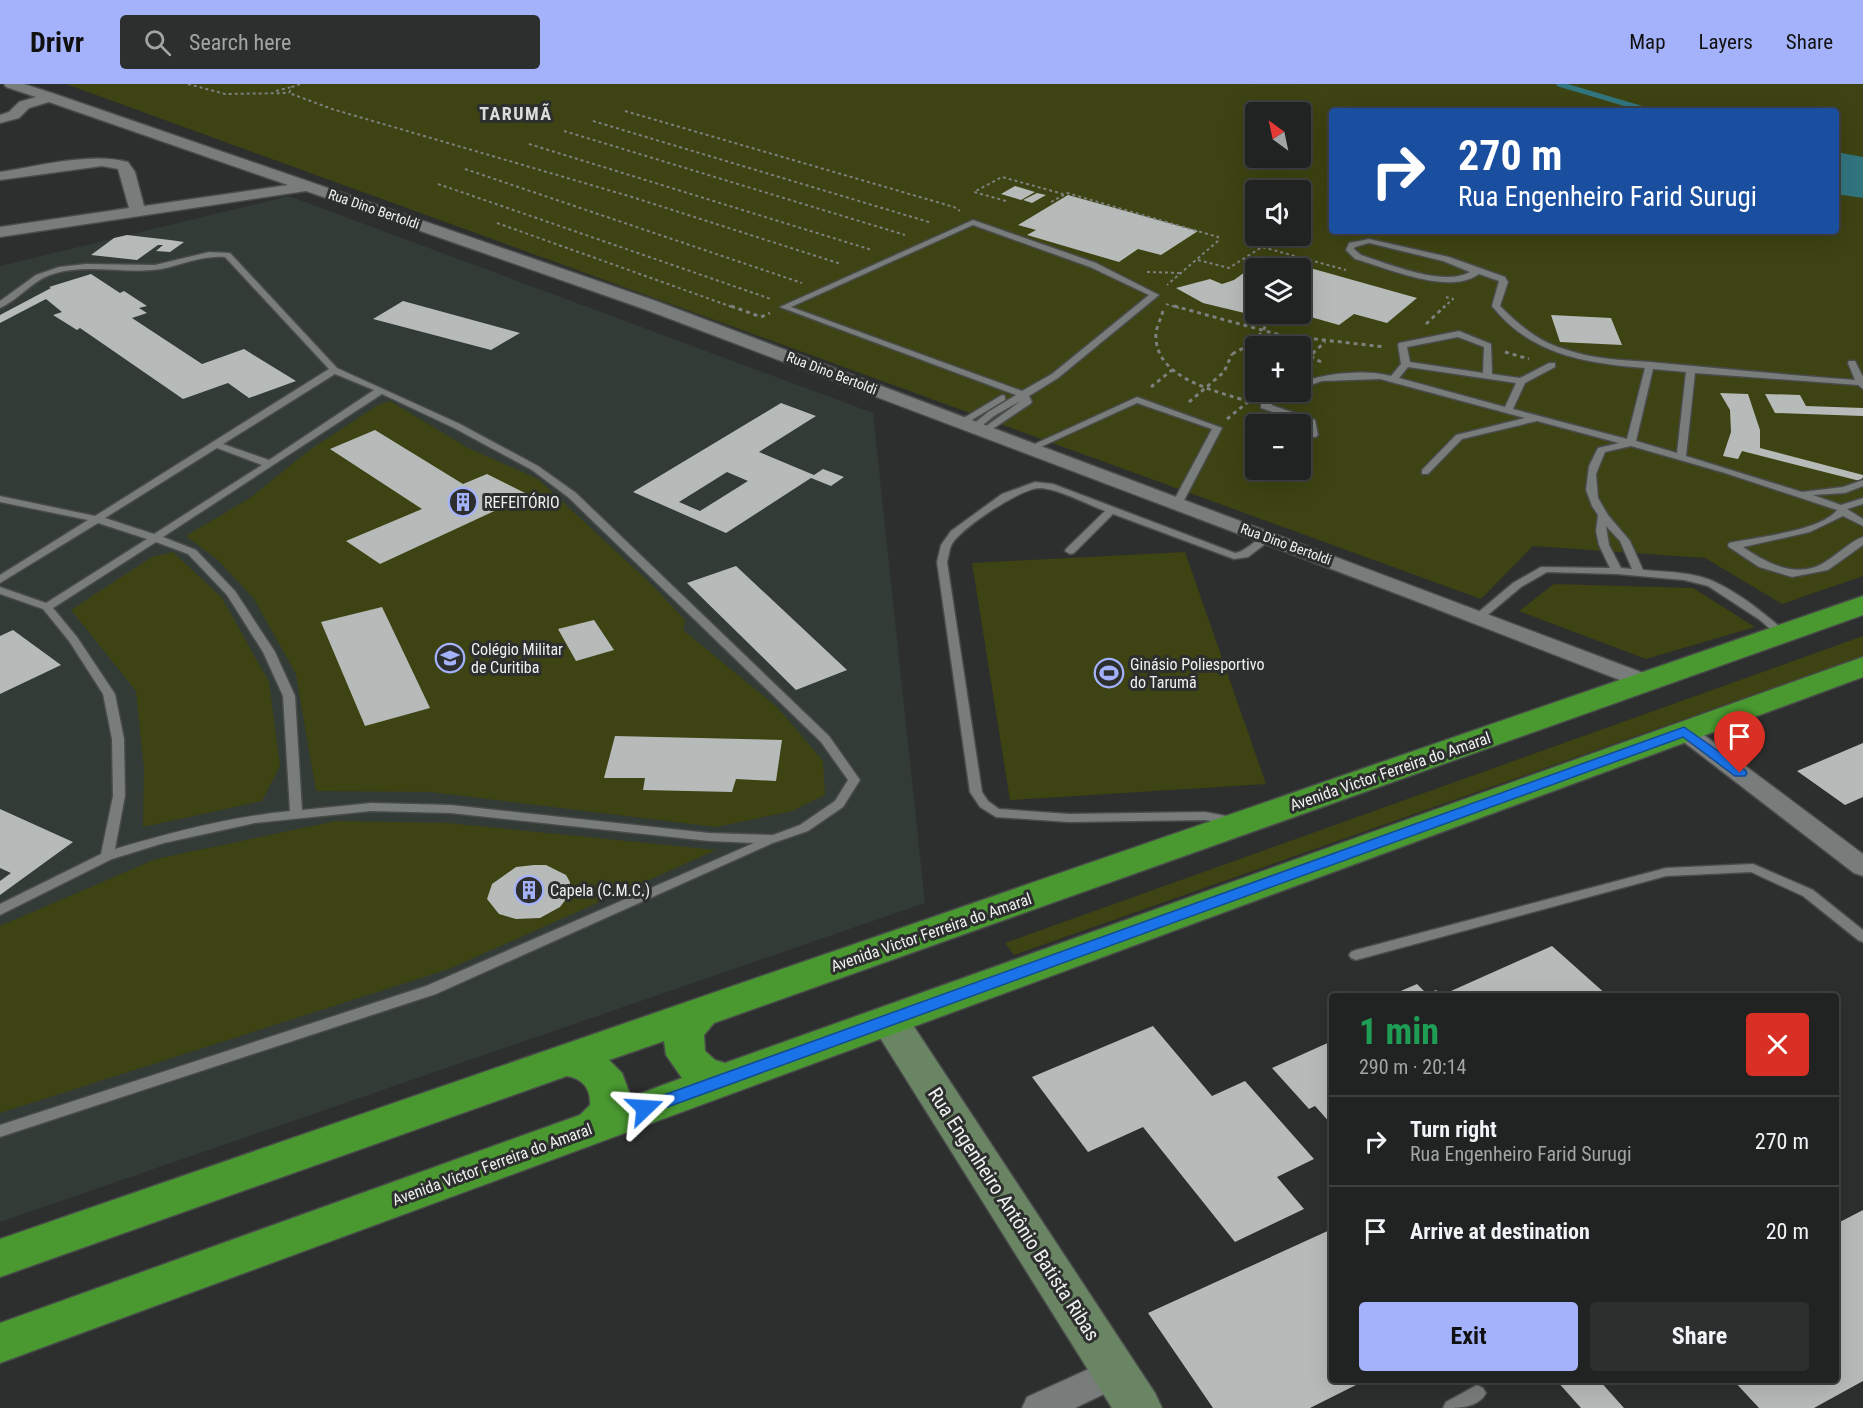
<!DOCTYPE html>
<meta charset="utf-8">
<style>
body{margin:0;font-family:"Roboto Condensed",sans-serif;background:#2d2f2f;color:#f1f3f6;height:100vh;display:flex;flex-direction:column;font-size:22px;white-space:nowrap}
*{box-sizing:border-box;margin:0}
p{font-size:20px;color:#a2a4a5}
.icon{flex:none;width:33px;height:33px;fill:none;stroke:currentColor;stroke-width:2;stroke-linecap:round;stroke-linejoin:round}
.map{position:relative;flex:1;overflow:hidden}
.sheet{position:absolute;left:1329px;top:909px;width:510px;height:390px;display:flex;flex-direction:column;background:#212322;border-radius:6px;box-shadow:0 6px 24px #0002,0 0 0 2px #3e4040}
.sheet>*{flex:none}
.hud{position:absolute;left:1329px;top:24px;width:510px;height:126px;border-radius:6px;box-shadow:0 6px 24px #0002,0 0 0 2px #3e4040;background:#1a4fa0;color:#fff;overflow:hidden}
.needle{width:39px;rotate:327deg}
.controls{position:absolute;left:1245px;top:18px;display:grid;gap:12px}
.controls a{display:grid;place-items:center;width:66px;height:66px;border-radius:6px;background:#212322;box-shadow:0 6px 24px #0002,0 0 0 2px #3e4040;font-size:30px}
.pin{position:absolute;display:grid;place-items:center;width:51px;height:51px;color:#fff;margin:-62px -26px;border-radius:50% 50% 50% 0;rotate:-45deg;box-shadow:0 0 6px #0007}
.pin .icon{rotate:45deg}
.me{position:absolute;width:66px;margin:-33px;rotate:70deg;stroke-linejoin:round;filter:drop-shadow(0 0 4px #0008)}
.turn{display:flex;align-items:center;gap:21px;height:126px;padding:0 30px;font-size:27px}
.turn .icon{width:78px;height:78px;stroke-width:2.5}
.turn b{display:block;font-size:42px;line-height:51px}
.round{display:grid;place-items:center;flex:none;width:63px;height:63px;border-radius:6px;background:#2d2f2f}
.head{display:flex;align-items:center;justify-content:space-between;height:102px;padding:0 30px}
h1{font-size:36px;font-weight:700;line-height:45px;color:#1e9e55}
.button{display:flex;gap:12px;margin-top:auto;padding:12px 30px}
.button a{flex:1;height:69px;border-radius:6px;background:#a4b2fc;color:#111;font-size:24px;font-weight:700;line-height:69px;text-align:center}
.button a+a{background:#2d2f2f;color:#f1f3f6}
ul{padding:0;list-style:none}
li{display:flex;align-items:center;gap:18px;height:90px;padding:0 30px;border-top:2px solid #3e4040}
li div{flex:1}
li b{display:block;font-size:22px}
li em{font-style:normal}
header{display:flex;align-items:center;gap:36px;box-sizing:border-box;height:84px;padding:0 30px;background:#a4b2fc;color:#111}
header strong{font-size:28px}
nav{display:flex;gap:33px;margin-inline-start:auto;font-size:21px}
.search{width:420px;height:54px;background:#2d2f2f;display:flex;align-items:center;gap:15px;box-sizing:border-box;padding:0 21px;border-radius:6px;color:#a2a4a5;font-size:22px}
.map>svg:first-child{display:block}
</style>
<header>
<strong>Drivr</strong>
<div class="search"><svg class="icon" aria-label="search" viewBox="0 0 24 24"><circle cx="10" cy="10" r="6"/><path d="M15 15l6 6"/></svg>Search here</div>
<nav><a>Map</a><a>Layers</a><a>Share</a></nav>
</header>
<div class="map">
<svg width="1863" height="1324" viewBox="0 0 1863 1324">
<rect width="100%" height="100%" fill="#2c2f2d"/>
<path fill="#323b36" d="M289,112L873,329L925,819L0,1138V182Z"/>
<path fill="#3d4312" fill-rule="evenodd" d="M66,0H1863V492L1782,520L1705,474L1533,462L1481,515ZM1332,27H1836V147H1332ZM1256,28H1300V74H1256ZM1256,106H1300V152H1256ZM1256,184H1300V230H1256ZM1256,262H1300V308H1256ZM1256,340H1300V386H1256Z
M390,317L468,364L538,395L650,499L685,536L683,546L778,624L823,677L825,711L792,727L716,743L431,708L316,707L296,590L254,515L218,476L186,452L250,414L311,365L378,321Z
M173,468L222,514L269,598L280,682L262,717L143,743L144,684L136,607L71,526L152,473Z
M1185,468L1266,700L1010,716L972,479Z
M1554,500L1693,504L1755,543L1646,575L1519,527Z
M1863,552V572L1014,871L1005,859Z
M336,737L448,739L716,766L449,885L0,1029V842L156,775Z"/>
<path fill="#31757e" d="M1836,68L1863,73V114L1836,110Z"/>
<g fill="none" stroke-linecap="round" stroke-linejoin="round">
<path stroke="#31757e" stroke-width="5" d="M1559,0L1650,27"/>
</g>
<path fill="#b6bbba" fill-rule="evenodd" d="M1015,102L1035,108L1021,116L1001,110Z
M1037,109L1046,111L1032,119L1023,116Z
M1068,111L1198,147L1161,171L1138,165L1119,178L1027,151L1036,146L1018,141Z
M127,151L170,156L184,158L170,168L156,167L163,161H158L137,176L91,171L114,154Z
M1267,172L1417,214L1387,239L1354,230L1339,241L1300,230V184H1256V230H1262L1261,233L1203,219L1176,204L1210,195L1222,200L1234,196Z
M91,190L120,209L124,207L147,222L139,224L147,229L132,234L202,280L244,265L296,297L249,314L228,299L183,315L80,244L77,246L53,231L62,228L46,215L0,239V231L51,204L49,203Z
M403,217L520,249L491,266L373,235Z
M1551,231L1611,234L1622,261L1560,258Z
M1720,309L1748,310L1760,346V364L1863,391V393L1860,397L1742,367L1738,375L1723,372L1731,348L1730,326Z
M1765,310L1800,311L1806,322L1863,324V332L1775,329Z
M781,319L816,332L759,368L814,391L823,385L844,393L831,402L811,394L726,449L633,408ZM727,388L748,397L700,427L679,418Z
M375,346L463,400L487,390L529,411L380,480L346,457L422,425L330,365Z
M736,482L847,586L796,606L687,499Z
M382,523L430,624L365,642L321,538Z
M594,536L614,566L576,577L558,545Z
M13,546L61,581L0,610V552Z
M615,652L782,656L776,697L736,695L732,708L643,706L645,694H604Z
M1863,659V713L1845,721L1797,687Z
M0,725L73,758L0,811V797L11,789L0,784Z
M534,781H546L566,791L570,798L569,811L560,823L540,834L516,835L499,830L487,815L492,800L516,783Z
M1552,862L1608,912H1389L1417,900L1427,910L1436,906L1442,911Z
M1153,942L1212,1012L1245,997L1314,1075L1277,1093L1304,1125L1235,1158L1143,1043L1088,1068L1032,993Z
M1332,957V1041L1315,1022L1309,1025L1272,984Z
M1863,1126V1297L1814,1324H1759L1733,1296H1836V1140Z
M1332,1145V1296H1366L1310,1324H1213L1148,1229Z
M1556,1296H1599L1624,1324H1581Z"/>
<g fill="none" stroke-linecap="round" stroke-linejoin="round">
<g stroke="#494b4a" stroke-width="3">
<path id="lane" d="M973,136L1096,179L1159,211L1058,294L1029,312L1032,318L1030,320L985,350L980,347L982,345L1022,316L994,332L978,345H972V341L988,328L1016,311L780,223ZM973,141L1090,183L1149,211L1052,290L1022,307L791,223Z
M1369,155L1449,173L1505,193L1508,198L1500,222C1519,241 1538,257 1564,265C1592,275 1621,276 1650,278C1717,284 1787,291 1855,296L1848,279L1849,277H1855L1863,293V305L1858,301L1695,289L1686,372L1802,408L1843,403L1863,396V402L1845,409L1813,411L1841,421L1863,414V420L1847,425L1863,435V442L1843,432L1810,448L1743,463C1768,480 1799,497 1828,476C1839,469 1851,457 1863,453V461L1828,486L1792,493L1759,483L1729,463L1728,461L1729,459C1756,453 1821,447 1837,426L1725,389L1631,362L1605,368L1596,390L1598,414L1608,431L1630,457L1643,486C1667,488 1696,488 1717,499C1742,511 1765,530 1786,548L1788,550L1786,552H1778L1760,536L1708,502L1684,496L1617,490L1547,488L1521,503L1483,535H1475L1474,533L1475,531L1513,499L1541,483L1610,484L1599,461L1596,447L1598,431L1592,422L1586,406L1589,382L1598,364L1619,359L1537,337L1462,355L1428,390H1422V386L1456,351L1525,334L1380,295L1322,297L1300,305V299C1325,289 1365,285 1391,292L1401,280L1398,261L1399,259L1459,247L1491,260L1492,290L1520,294L1549,279H1555V283L1525,299L1513,325L1627,355L1645,284C1585,279 1531,271 1492,222L1499,197L1479,190C1449,212 1388,184 1355,175L1346,166L1349,159ZM1369,159L1443,177L1470,188C1443,203 1389,180 1361,171L1354,165L1355,163ZM1458,253L1484,263L1483,289L1410,278L1407,263ZM1408,283L1516,299L1505,323L1399,294ZM1653,285L1686,288L1677,369L1636,357ZM1606,442L1620,457L1632,485L1621,484L1609,461Z
M209,168L230,169L337,284L460,340L538,382L576,409L829,652L860,696L843,723L808,747L773,759L436,910L0,1053V1041L426,902L754,759L709,757L451,729L371,727L255,739L164,759L112,775L0,831V820L101,770L113,712L112,655L103,610L69,557L43,525L0,510V503L46,519L147,455L98,439L0,499V491L88,436L0,418V412L95,432L329,285L225,173C202,171 182,181 161,185C124,191 86,178 50,191C31,198 18,216 0,224V217L36,191L59,183L86,180L155,181ZM335,290L374,306L269,376L223,360ZM382,310L454,344L532,386L568,413L821,658L848,696L835,717L800,741L773,751L709,749L451,721L371,719L302,726L295,612L275,568L235,507L196,466L163,453ZM217,364L262,381L154,450L105,434ZM156,458L188,470L227,511L263,568L283,612L290,727C230,733 172,748 115,765L125,712L124,655L115,610L77,553L53,524Z
M1279,308H1289L1271,321L1315,336L1318,351L1316,353H1310L1307,340L1261,324V320Z
M1002,311L1005,312V316L965,340L962,341L957,338Z
M1137,313L1222,344L1181,422L1177,423L1172,420L1212,345L1137,319L1034,366H1028L1026,364Z
M1035,398L1053,400L1235,469C1249,467 1258,450 1272,452L1273,454L1248,473L1234,475L1113,430L1074,469L1070,470L1065,467L1066,465L1105,427C1086,420 1059,405 1040,404C1021,404 961,444 952,460C949,465 949,472 947,478L982,708L988,717L999,725L1069,730L1205,728L1237,734L1239,737L1237,740L1233,741L1205,736L1069,738L996,733L980,723L970,708L937,478L941,461L951,447L1002,410Z
M1753,780L1813,806L1863,846V858L1858,856L1803,812L1751,788L1666,792L1356,876L1351,874L1349,871L1351,868L1356,866L1666,784Z
M1477,1301L1483,1304L1486,1309C1478,1324 1459,1324 1443,1324L1446,1318Z"/>
</g>
<g stroke="#494b4a" stroke-width="3">
<path id="street" d="M4,0H24L55,10L656,217L1654,593L1657,598L1654,603L1646,605L1638,603L1408,514L644,225L306,107L0,153V143L129,124L118,85L102,82L0,96V88C39,82 90,68 128,78L135,88L144,122L288,101L49,18L29,24L19,34L0,39V31L9,28L19,18L36,13L6,3Z
M1684,640L1692,642L1863,770V792L1854,789L1676,652L1672,647L1676,642Z
M1115,1273L1127,1277L1132,1288L1127,1299L1075,1324H1022L1027,1313Z"/>
</g>
<g stroke="#494b4a" stroke-width="3">
<path id="secondary" d="M889,921L903,926L1155,1309L1162,1324H1112L869,936L875,926Z"/>
</g>
<g stroke="#494b4a" stroke-width="3">
<path id="highway" d="M1863,512V531L714,939L704,951L705,967L715,976L725,979L1863,573V593L0,1279V1239L580,1031L590,1021C591,1005 583,995 567,992L0,1193V1155ZM664,957L666,971L682,994L631,1013L622,989L609,976Z"/>
</g>
<path stroke="#7d807e" stroke-width="2" stroke-dasharray="3 3" stroke-linecap="butt" d="M188,0L225,10L289,9
M300,0L292,3L289,9L332,25L632,113L841,180
M276,7L292,3
M625,27L954,123L960,127
M593,37L932,139
M564,47L905,151
M529,60L872,166
M465,85L802,199
M438,100L771,215
M1006,117L974,108L1002,93L1063,110
M1051,118L1067,109L1218,153L1219,156L1167,201
M497,139L735,224
M1198,176L1229,184L1262,163L1346,186
M1147,188L1181,189
M1166,220L1179,224
M1443,224L1453,215L1446,213"/>
<path stroke="#7d807e" stroke-width="3" stroke-dasharray="4 4" stroke-linecap="butt" d="M731,222L761,233L770,229
M1174,222L1280,251L1385,263
M1163,227C1161,234 1157,242 1156,249C1153,295 1217,307 1250,318
M1426,240L1445,222
M1505,268L1529,275
M1321,278L1310,272L1325,258
M1151,303L1172,286
M1189,318L1224,288L1232,270
M1227,335L1249,317"/>
<use href="#lane" fill="#787c7a" fill-rule="evenodd"/>
<use href="#street" fill="#787c7a" fill-rule="evenodd"/>
<use href="#secondary" fill="#6a8564" fill-rule="evenodd"/>
<use href="#highway" fill="#499930" fill-rule="evenodd"/>
<path stroke="#7d807e" stroke-width="3" stroke-dasharray="4 4" stroke-linecap="butt" d="M1232,270C1252,260 1264,252 1270,230"/>
</g>
<path fill="#1a73e8" stroke="#114b97" stroke-width="1.5" d="M1684,643L1745,686L1747,689L1745,692H1735L1683,653L651,1029L645,1031L639,1029L636,1024L639,1020Z"/>
<defs>
<g id="building-ring" transform="scale(1.5)"><circle r="9.5" fill="#2c2f2d" stroke="#a4b2fc" stroke-width="1.5"/><path d="M-4-6H4V6H1V3H-1V6H-4ZM-2.5-4.3h1.7v1.8h-1.7ZM.8-4.3h1.7v1.8H.8ZM-2.5-1h1.7V.8h-1.7ZM.8-1h1.7V.8H.8Z" fill="#a4b2fc"/></g>
<g id="school-ring" transform="scale(1.5)"><circle r="9.5" fill="#2c2f2d" stroke="#a4b2fc" stroke-width="1.5"/><path d="M0-5L7-2L0 1L-7-2ZM-4 1L0 2.5L4 1V4Q0 6-4 4Z" fill="#a4b2fc"/></g>
<g id="stadium-ring" transform="scale(1.5)"><circle r="9.5" fill="#2c2f2d" stroke="#a4b2fc" stroke-width="1.5"/><path d="M0-5a6.5 5 0 1 0 0 10a6.5 5 0 1 0 0-10ZM-3.5-1.8h7v3.6h-7Z" fill="#a4b2fc"/></g>
</defs>
<g fill-rule="evenodd">
<use href="#building-ring" x="463" y="418"/>
<use href="#school-ring" x="450" y="574"/>
<use href="#stadium-ring" x="1109" y="589"/>
<use href="#building-ring" x="529" y="806"/>
</g>
<g text-anchor="middle" stroke-width="6" stroke-linejoin="round" paint-order="stroke">
<g font-size="14" fill="#eff1f0" stroke="#2c2f2d">
<text transform="translate(374 125) rotate(19)" y="5">Rua Dino Bertoldi</text>
<text transform="translate(832 289) rotate(21)" y="5">Rua Dino Bertoldi</text>
<text transform="translate(1286 460) rotate(20)" y="5">Rua Dino Bertoldi</text>
</g>
<g font-size="16" fill="#eff1f0" stroke="#2c2f2d" text-anchor="start">
<text x="484" y="424">REFEITÓRIO</text>
<text x="471" y="571">Colégio Militar<tspan x="471" dy="18">de Curitiba</tspan></text>
<text x="1130" y="586">Ginásio Poliesportivo<tspan x="1130" dy="18">do Tarumã</tspan></text>
<text x="550" y="812">Capela (C.M.C.)</text>
</g>
<g font-size="16" fill="#eff1f0" stroke="#2c2f2d">
<text transform="translate(1390 687) rotate(-19)" y="6">Avenida Victor Ferreira do Amaral</text>
<text transform="translate(931 848) rotate(-19)" y="6">Avenida Victor Ferreira do Amaral</text>
<text transform="translate(492 1080) rotate(-20)" y="6">Avenida Victor Ferreira do Amaral</text>
</g>
<g font-size="18" font-weight="bold" letter-spacing="1.5" fill="#d9dddb" stroke="#2c2f2d">
<text x="516" y="36">TARUMÃ</text>
</g>
<g font-size="20" fill="#eff1f0" stroke="#2c2f2d">
<text transform="translate(1014 1130) rotate(57)" y="7">Rua Engenheiro Antônio Batista Ribas</text>
</g>
</g>
</svg>
<div class="controls">
<a><svg class="needle" viewBox="-14 -14 28 28"><path d="M0-13l5 13h-10z" fill="#e53935"/><path d="M0 13l5-13h-10z" fill="#a2a4a5"/></svg></a>
<a><svg class="icon" aria-label="sound" viewBox="0 0 24 24"><path d="M4 9h4l5-4v14l-5-4H4zM17 9q2 3 0 6"/></svg></a>
<a><svg class="icon" aria-label="layers" viewBox="0 0 24 24"><path d="M12 4l9 5-9 5-9-5zM3 14l9 5 9-5"/></svg></a>
<a>+</a>
<a>−</a>
</div>
<div class="pin" style="left:1740px;top:689px;background:#d93025"><svg class="icon" aria-label="arrive" viewBox="0 0 24 24"><path d="M6 21V4h12l-3 4 3 4H6"/></svg></div>
<svg class="me" style="left:645px;top:1024px" viewBox="-20 -20 40 40"><path d="M0-17L14 15 0 8-14 15z" fill="#1a73e8" stroke="#fff" stroke-width="4"/></svg>
<div class="hud">
<div class="turn"><svg class="icon" aria-label="right" viewBox="0 0 24 24"><path d="M7 20v-9h11M14 6l5 5-5 5"/></svg><div><b>270 m</b>Rua Engenheiro Farid Surugi</div></div>
</div>
<section class="sheet">
<div class="head"><div><h1>1 min</h1><p>290 m · 20:14</p></div><a class="round" style="background:#d93025;color:#fff"><svg class="icon" aria-label="close" viewBox="0 0 24 24"><path d="M6 6l12 12M18 6L6 18"/></svg></a></div>
<ul>
<li><svg class="icon" aria-label="right" viewBox="0 0 24 24"><path d="M7 20v-9h11M14 6l5 5-5 5"/></svg><div><b>Turn right</b><p>Rua Engenheiro Farid Surugi</p></div><em>270 m</em></li>
<li><svg class="icon" aria-label="arrive" viewBox="0 0 24 24"><path d="M6 21V4h12l-3 4 3 4H6"/></svg><div><b>Arrive at destination</b></div><em>20 m</em></li>
</ul>
<div class="button"><a>Exit</a><a>Share</a></div>
</section>
</div>
